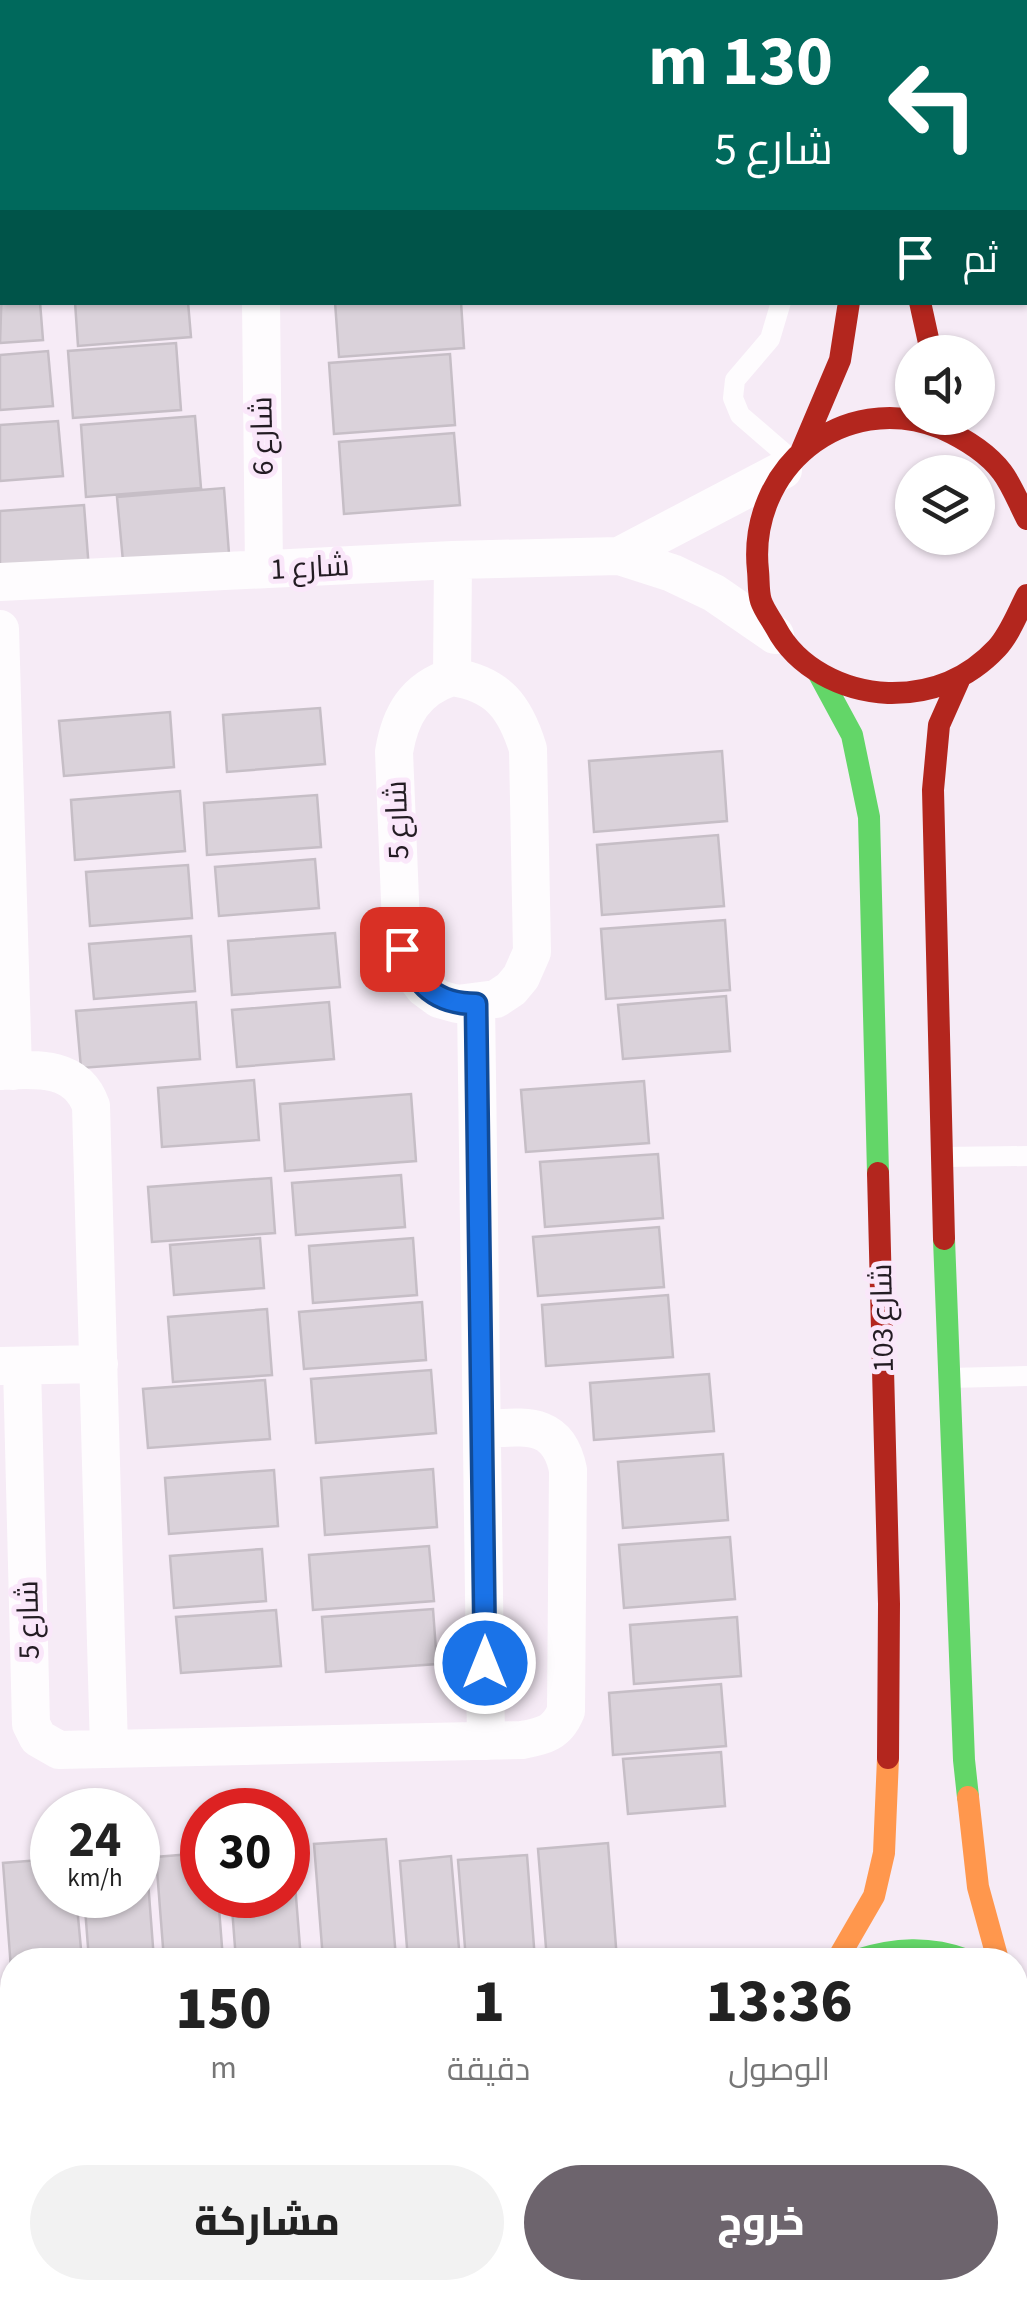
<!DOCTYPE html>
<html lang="ar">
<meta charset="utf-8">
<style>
body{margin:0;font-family:"Source Sans 3",Cairo,sans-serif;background:#f2f2f2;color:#222;direction:rtl;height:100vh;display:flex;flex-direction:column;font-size:38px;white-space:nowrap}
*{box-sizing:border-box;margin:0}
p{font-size:32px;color:#767676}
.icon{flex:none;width:55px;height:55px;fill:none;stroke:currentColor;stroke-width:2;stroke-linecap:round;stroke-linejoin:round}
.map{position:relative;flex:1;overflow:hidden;direction:ltr}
.drawer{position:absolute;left:0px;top:1948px;width:1028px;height:352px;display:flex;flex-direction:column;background:#fff;border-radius:40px 40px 0 0;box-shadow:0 2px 8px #0004;direction:rtl}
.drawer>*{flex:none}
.top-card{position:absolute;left:0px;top:0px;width:1028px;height:305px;box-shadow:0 2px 8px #0004;direction:rtl;background:#00695c;color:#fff;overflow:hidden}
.tools{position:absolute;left:895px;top:335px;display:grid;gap:20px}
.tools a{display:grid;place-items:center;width:100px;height:100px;border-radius:50%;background:#fff;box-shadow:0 2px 8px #0004;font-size:50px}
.speed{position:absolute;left:30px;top:1788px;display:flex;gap:20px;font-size:50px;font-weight:700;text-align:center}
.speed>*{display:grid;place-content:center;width:130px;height:130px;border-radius:50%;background:#fff;box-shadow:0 2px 8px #0004;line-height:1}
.speed small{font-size:25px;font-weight:400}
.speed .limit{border:15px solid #d22;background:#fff;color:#111}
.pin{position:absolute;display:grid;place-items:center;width:85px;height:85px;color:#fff;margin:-42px;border-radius:20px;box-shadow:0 5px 15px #0006}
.me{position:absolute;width:110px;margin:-55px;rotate:0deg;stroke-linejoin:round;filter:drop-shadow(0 0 8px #0008)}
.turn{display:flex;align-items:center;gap:35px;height:210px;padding:0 30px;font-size:45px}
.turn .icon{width:130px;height:130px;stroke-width:2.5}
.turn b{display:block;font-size:70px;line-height:85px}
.then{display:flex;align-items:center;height:95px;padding:0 30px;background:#0003;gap:20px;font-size:38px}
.eta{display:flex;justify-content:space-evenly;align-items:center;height:170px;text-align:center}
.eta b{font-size:60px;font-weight:800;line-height:70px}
.cta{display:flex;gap:20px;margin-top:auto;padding:20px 30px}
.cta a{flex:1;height:115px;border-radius:60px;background:#6d646d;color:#fff;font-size:40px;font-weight:800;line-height:115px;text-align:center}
.cta a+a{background:#f2f2f2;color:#222}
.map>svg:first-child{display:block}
</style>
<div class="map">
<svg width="1027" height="2298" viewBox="0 0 1027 2298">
<rect width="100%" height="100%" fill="#f6ebf6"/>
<path fill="#dad2da" stroke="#c6bec6" stroke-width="2.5" d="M12,0H115V2H12Z
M397,0H515L516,2H397Z
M0,185H2L0,253Z
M2,283V302H40L43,340L0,343Z
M75,302H188L191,337L78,346Z
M335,302H461L464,348L339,357Z
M176,343L181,410L73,418L68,351Z
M48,351L53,406L0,410V355Z
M450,354L455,425L334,434L329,363Z
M195,416L201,488L86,497L81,425Z
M58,421L63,476L0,481V425Z
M454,433L460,505L344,514L339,442Z
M224,488L230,567L124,572L117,497Z
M84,505L89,570L0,577V511Z
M320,708L325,764L227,772L223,715Z
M170,712L174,767L64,776L59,721Z
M722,751L727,821L594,832L589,761Z
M180,791L185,851L75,860L71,800Z
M317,795L321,847L207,855L204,803Z
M718,835L724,906L602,915L597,845Z
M315,859L319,908L219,916L215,867Z
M188,865L192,918L90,926L86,872Z
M725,920L730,990L606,999L601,929Z
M335,933L340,987L232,995L228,941Z
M191,936L195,991L94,999L89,944Z
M726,996L730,1051L623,1059L618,1005Z
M196,1002L200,1059L81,1068L76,1011Z
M329,1002L334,1059L237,1067L232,1010Z
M254,1080L259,1140L162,1147L158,1088Z
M644,1081L649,1143L526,1152L521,1090Z
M411,1094L416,1161L285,1171L280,1104Z
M658,1154L663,1218L545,1227L540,1162Z
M401,1175L405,1227L296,1235L292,1183Z
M271,1178L275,1233L152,1242L148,1187Z
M659,1227L664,1287L538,1296L533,1237Z
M260,1238L264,1288L174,1295L170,1245Z
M413,1238L417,1295L313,1303L309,1246Z
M668,1295L673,1357L546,1366L542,1305Z
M422,1302L426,1360L304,1369L299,1312Z
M267,1309L272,1375L173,1382L168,1317Z
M431,1370L436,1433L316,1443L311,1379Z
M709,1374L714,1431L594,1440L590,1383Z
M265,1380L270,1439L148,1448L143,1389Z
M723,1454L728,1520L623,1528L618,1462Z
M433,1469L437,1527L325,1535L321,1478Z
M274,1470L278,1526L169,1534L165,1478Z
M730,1537L735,1599L624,1608L619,1545Z
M429,1546L434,1601L313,1610L309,1555Z
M262,1549L266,1601L174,1608L170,1556Z
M433,1609L437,1664L326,1672L322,1617Z
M276,1610L281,1666L181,1673L176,1617Z
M737,1617L741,1676L634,1684L630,1625Z
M721,1684L726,1746L613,1755L609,1693Z
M721,1752L725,1806L628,1814L623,1759Z
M386,1839L396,1958L323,1960L314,1844Z
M608,1843L617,1960H547L538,1849Z
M292,1846L301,1960H236L231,1895H288V1847Z
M202,1853V1895H218L223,1960H164L156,1857Z
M527,1855L535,1960H466L458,1860Z
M451,1856L460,1960H408L400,1861Z
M52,1859V1895H76L82,1960H12V1982L3,1863Z
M138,1868H147L154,1960H89L84,1895H138Z"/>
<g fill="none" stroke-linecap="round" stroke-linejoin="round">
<path stroke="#fefcfe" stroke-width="20" d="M773,0V2
M781,302L770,339L735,380L733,398L740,415L791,459
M944,1157L1027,1156
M950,1378L1027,1376
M0,2104H12
M336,2298L366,2288"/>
<path stroke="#fefcfe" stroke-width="38" d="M180,0V2
M321,0V2
M261,302L264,569
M619,556L783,470
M0,582L453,560L619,556L672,573L714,593L775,635
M0,629L13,1071
M452,677C498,684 515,707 528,749L532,952L521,977L511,989L496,999L457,1004L439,999L424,988L411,971L402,949L394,752C400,715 415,689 452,677Z
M452,677L453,560
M476,1003L486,1741
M0,1071C35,1069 77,1065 91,1106L109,1749
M0,1366L99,1364
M22,1366L31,1724L38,1738L59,1750L522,1740C544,1736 557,1733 566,1711L568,1470C558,1420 525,1427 484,1429"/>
<path stroke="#63d668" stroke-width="22" d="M819,674L852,735L869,817L878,1173
M944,1239L964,1760L968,1797
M857,1960C895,1948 929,1946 967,1960
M1015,2164L1027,2149
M0,2172H12
M1015,2212H1027
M0,2241H12"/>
<path stroke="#ff974d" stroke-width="22" d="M910,0V2
M968,1797L978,1887L998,1960
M837,1960L874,1896L884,1853L888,1758
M1015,1997L1027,2014"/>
<path stroke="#b3261e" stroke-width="22" d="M838,0V2
M920,302L931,352
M801,452L840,360L849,302
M1027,519C1019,504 1012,485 1002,472C987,452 963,438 941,428C842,389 747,469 758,571C759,580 758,592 761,601C764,610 771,619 776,628C797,668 843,691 888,693C930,694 968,679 997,648C1010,634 1018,612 1027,595
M878,1173L889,1604L888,1758
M944,1239L933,790L939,725L959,680"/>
</g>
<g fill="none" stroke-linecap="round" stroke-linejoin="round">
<g stroke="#114b97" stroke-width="25">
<path id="route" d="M402,949C417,985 436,1004 476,1004L485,1663"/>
</g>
<use href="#route" stroke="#1a73e8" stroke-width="18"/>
</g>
<g text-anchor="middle" stroke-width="10" stroke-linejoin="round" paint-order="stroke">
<g font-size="30" fill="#231c23" stroke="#fae7fa">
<text transform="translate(262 436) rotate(-91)" y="10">شارع 6</text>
<text transform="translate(310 567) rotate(-3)" y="10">شارع 1</text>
<text transform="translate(397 820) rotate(-92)" y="10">شارع 5</text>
<text transform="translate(882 1318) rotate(-91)" y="10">شارع 103</text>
<text transform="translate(28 1620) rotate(-91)" y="10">شارع 5</text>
</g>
</g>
</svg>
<div class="tools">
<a><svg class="icon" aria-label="sound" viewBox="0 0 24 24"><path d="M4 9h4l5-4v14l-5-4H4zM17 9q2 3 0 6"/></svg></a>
<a><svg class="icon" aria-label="layers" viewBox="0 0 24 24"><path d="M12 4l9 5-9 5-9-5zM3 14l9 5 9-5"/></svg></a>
</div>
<div class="speed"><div>24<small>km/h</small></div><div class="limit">30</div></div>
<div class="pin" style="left:402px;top:949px;background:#d93025"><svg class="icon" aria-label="arrive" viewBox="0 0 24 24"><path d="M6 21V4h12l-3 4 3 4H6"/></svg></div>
<svg class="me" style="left:485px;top:1663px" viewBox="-20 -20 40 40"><circle r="17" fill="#1a73e8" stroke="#fff" stroke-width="3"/><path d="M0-11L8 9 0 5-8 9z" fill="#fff"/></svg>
<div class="top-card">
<div class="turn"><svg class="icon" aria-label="left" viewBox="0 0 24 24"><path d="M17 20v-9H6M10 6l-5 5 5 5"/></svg><div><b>130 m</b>شارع 5</div></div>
<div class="then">ثم<svg class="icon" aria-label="arrive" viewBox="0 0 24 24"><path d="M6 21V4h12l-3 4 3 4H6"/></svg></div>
</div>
<section class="drawer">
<div class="eta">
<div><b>13:36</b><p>الوصول</p></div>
<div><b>1</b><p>دقيقة</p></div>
<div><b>150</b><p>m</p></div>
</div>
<div class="cta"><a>خروج</a><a>مشاركة</a></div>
</section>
</div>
